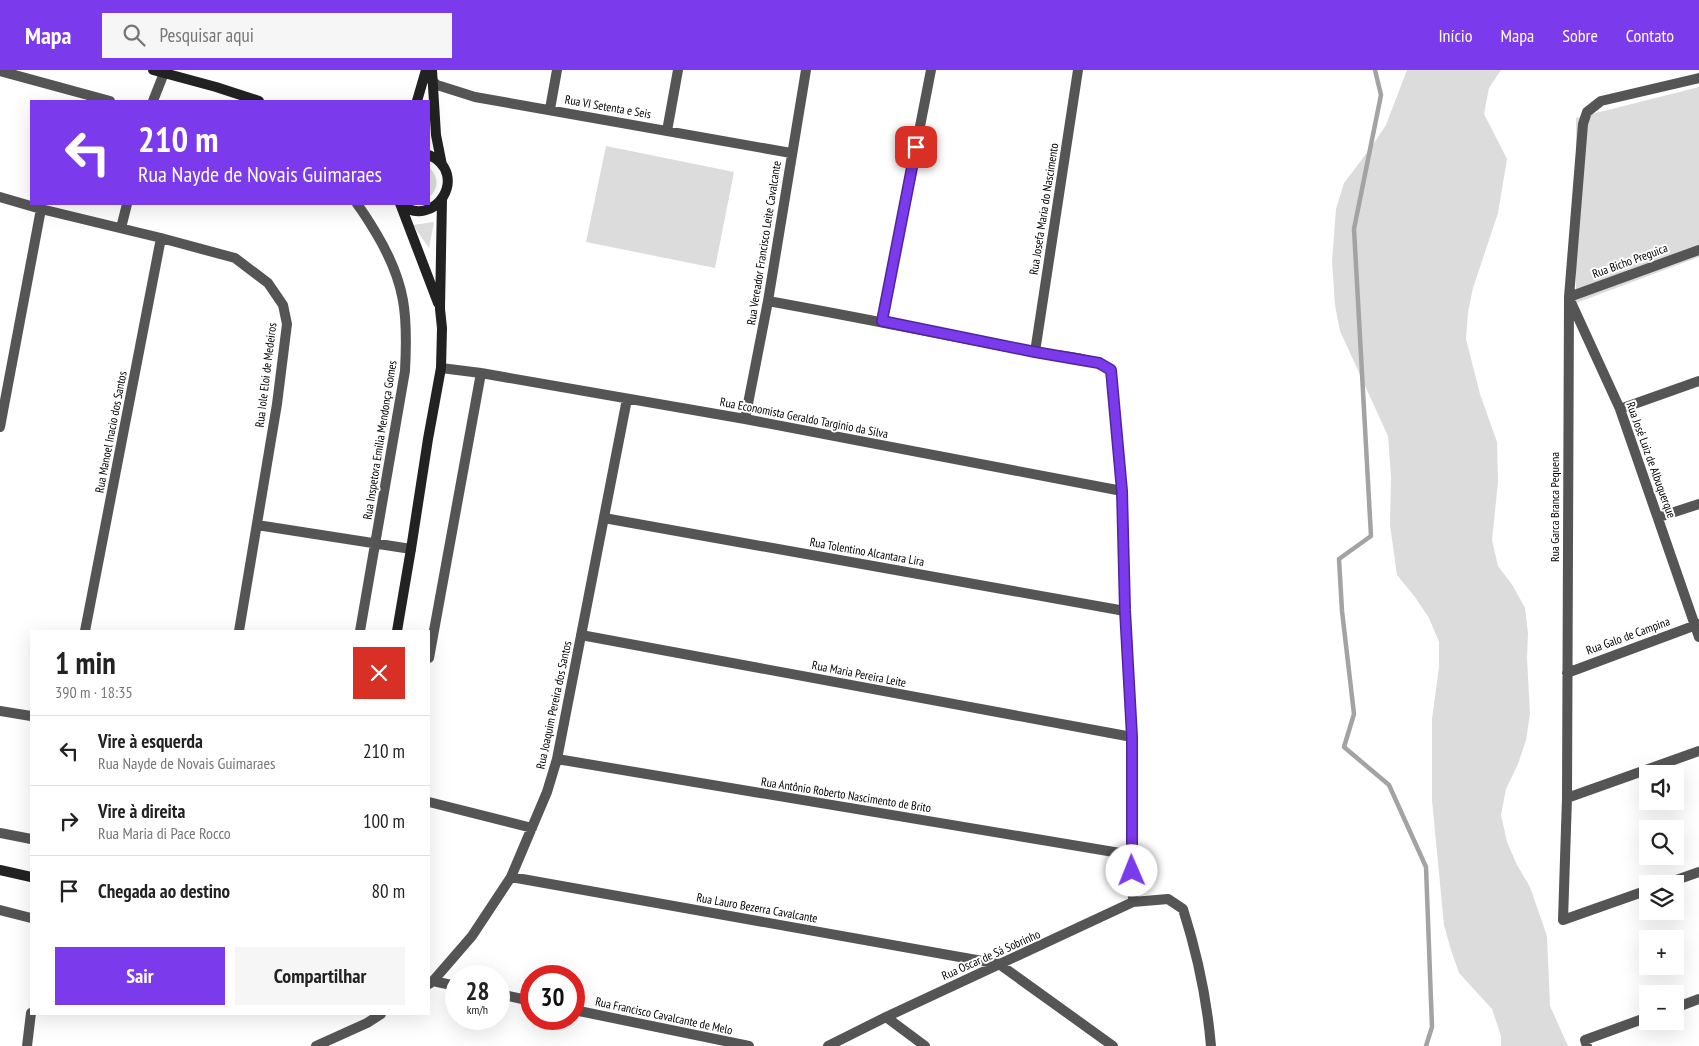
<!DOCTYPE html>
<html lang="pt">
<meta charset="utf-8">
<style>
body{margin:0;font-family:"PT Sans Narrow",sans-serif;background:#f6f6f6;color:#222;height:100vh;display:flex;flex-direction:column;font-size:19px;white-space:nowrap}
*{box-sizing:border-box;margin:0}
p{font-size:16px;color:#767676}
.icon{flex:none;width:28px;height:28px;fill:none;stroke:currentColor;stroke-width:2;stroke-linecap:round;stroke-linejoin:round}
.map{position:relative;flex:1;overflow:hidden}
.details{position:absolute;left:30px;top:560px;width:400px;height:385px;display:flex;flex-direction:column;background:#fff;border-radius:0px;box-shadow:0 5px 20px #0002}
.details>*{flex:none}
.guide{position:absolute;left:30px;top:30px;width:400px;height:105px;border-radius:0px;box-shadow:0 5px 20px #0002;background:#7c3aed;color:#fff;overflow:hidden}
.buttons{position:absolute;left:1639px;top:695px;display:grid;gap:10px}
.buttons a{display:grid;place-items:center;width:45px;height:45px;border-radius:0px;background:#fff;box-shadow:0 5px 20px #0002;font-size:25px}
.speed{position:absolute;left:445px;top:895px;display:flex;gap:10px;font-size:25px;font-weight:700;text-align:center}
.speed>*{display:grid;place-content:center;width:65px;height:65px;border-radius:50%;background:#fff;box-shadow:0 5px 20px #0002;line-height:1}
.speed small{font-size:12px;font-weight:400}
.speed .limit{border:8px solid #d22;background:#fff;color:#111}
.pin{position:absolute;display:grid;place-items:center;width:42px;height:42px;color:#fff;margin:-21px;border-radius:10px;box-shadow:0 2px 8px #0006}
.me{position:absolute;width:55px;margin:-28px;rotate:359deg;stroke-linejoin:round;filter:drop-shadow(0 0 4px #0008)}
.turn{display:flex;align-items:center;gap:18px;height:105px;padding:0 25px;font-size:22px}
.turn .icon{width:65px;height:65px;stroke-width:2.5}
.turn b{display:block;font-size:35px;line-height:42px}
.round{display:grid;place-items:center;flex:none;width:52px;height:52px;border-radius:0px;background:#f6f6f6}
.head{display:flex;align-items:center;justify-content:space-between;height:85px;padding:0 25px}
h1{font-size:30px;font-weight:800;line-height:38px}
.button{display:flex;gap:10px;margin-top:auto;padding:10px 25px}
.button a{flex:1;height:58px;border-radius:0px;background:#7c3aed;color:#fff;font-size:20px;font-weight:800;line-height:58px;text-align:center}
.button a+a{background:#f6f6f6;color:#222}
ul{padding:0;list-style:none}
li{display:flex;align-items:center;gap:15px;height:70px;padding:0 25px;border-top:1px solid #e0e0e0}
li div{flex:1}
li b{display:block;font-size:19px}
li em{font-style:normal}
header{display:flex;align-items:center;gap:30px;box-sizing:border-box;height:70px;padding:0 25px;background:#7c3aed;color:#fff}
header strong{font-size:24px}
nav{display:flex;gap:28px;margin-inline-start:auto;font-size:18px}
.search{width:350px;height:45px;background:#f6f6f6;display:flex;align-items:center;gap:12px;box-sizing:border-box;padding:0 18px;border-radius:0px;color:#767676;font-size:19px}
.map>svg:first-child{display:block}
</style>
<header>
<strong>Mapa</strong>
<div class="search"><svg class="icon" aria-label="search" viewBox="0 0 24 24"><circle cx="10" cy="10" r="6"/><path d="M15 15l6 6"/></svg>Pesquisar aqui</div>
<nav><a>Início</a><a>Mapa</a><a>Sobre</a><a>Contato</a></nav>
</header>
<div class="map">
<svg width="1699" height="976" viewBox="0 0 1699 976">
<rect width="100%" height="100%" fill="#fff"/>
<path fill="#dcdcdc" d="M1407,0H1501L1489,18L1484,44L1507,89L1498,143L1473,218L1468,242L1466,269L1480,324L1497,372L1498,412L1492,470L1498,496L1513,516L1525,538L1528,563L1527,588L1530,644L1526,670L1518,694L1506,719L1501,745L1507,772L1517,795L1530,817L1547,866L1550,936L1568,976H1501V966L1492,939L1459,903L1451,880L1444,855L1432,730V649L1439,597V572L1429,548L1415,527L1397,505L1390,455L1391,407L1388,366L1340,261L1335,235L1332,191L1336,139L1344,113L1372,76L1386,55Z
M1699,17V187L1576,233V48Z
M606,76L734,102L715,198L586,172Z
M429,97C438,106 440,118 429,127Z
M434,152L429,178L413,155Z"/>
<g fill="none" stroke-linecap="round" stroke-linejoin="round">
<path stroke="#a3a3a3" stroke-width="4.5" d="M1375,0L1381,25L1354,159L1371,466L1339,489L1342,541L1354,644L1344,677L1389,715L1426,797L1432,957L1426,976"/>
<path stroke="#555" stroke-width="10" d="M0,1L110,31
M429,8L437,15L475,27L791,83
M153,31L164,3
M550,39L557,0
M667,61L678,0
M0,127L41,139L161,168L235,188L268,213L283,235L287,254L277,334L239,561
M357,134C364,143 370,153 376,163C406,213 408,245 405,301L360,561
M121,158L127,134
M1569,227L1699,180
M1570,230L1620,339L1699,567
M768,231C857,247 945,265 1034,282C1055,286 1094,287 1111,300L1122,421L1125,541L1132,667V785L1133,832
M882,251L931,0
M1035,282L1078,0
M481,303L745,349L1122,421
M1620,339L1699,311
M745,349L768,231L806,0
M0,357L41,139
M1659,447L1699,434
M604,448L1125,541
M257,455L411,479
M85,561L161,168
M581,565L1132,667
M429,588L481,303L441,298
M1567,603L1699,554
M0,641L31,646
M557,689L1132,785
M1567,728L1699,681
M429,732L532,758
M0,763L31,769
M511,807L999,894L1113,976
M1665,814L1699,802
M1648,820L1563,850L1567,728L1569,227L1583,54L1587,42L1601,31L1699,8
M0,840L31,848
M433,911L456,916
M429,914L433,911L472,866L511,807L547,722L557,689L627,329
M499,924L531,931
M1675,938L1699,929
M574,940L749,976
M886,947L925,976
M27,976L31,943
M316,976L367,953L381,944
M828,976L886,947L1133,832L1168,829L1183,839C1197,883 1207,930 1211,976
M1587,976L1585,970L1648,947"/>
<path stroke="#222" stroke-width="10" d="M153,0L216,17L259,31
M432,0L436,65L442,95
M417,31L426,0
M400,134C434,161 471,104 429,85
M401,136L438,233
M397,561L411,479L428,369L441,298L442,258L440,239L442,129
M0,800L31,807"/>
</g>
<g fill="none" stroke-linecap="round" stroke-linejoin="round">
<g stroke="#51269a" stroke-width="12">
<path id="route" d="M916,77L882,251L1035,282L1099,293L1111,300L1122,421L1125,540L1132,667V801"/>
</g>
<use href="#route" stroke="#7c3aed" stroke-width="9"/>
</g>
<g text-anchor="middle" stroke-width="4" stroke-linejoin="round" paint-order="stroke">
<g font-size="12" fill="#000" stroke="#fff">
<text transform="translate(608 37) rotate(10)" y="4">Rua VI Setenta e Seis</text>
<text transform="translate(1044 139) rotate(-81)" y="4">Rua Josefa Maria do Nascimento</text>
<text transform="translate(764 173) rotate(-81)" y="4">Rua Vereador Francisco Leite Cavalcante</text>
<text transform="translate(1630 191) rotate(-20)" y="4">Rua Bicho Preguica</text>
<text transform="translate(266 305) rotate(-83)" y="4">Rua Iole Eloi de Medeiros</text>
<text transform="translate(804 348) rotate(11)" y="4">Rua Economista Geraldo Targinio da Silva</text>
<text transform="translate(111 362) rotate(-79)" y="4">Rua Manoel Inacio dos Santos</text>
<text transform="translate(380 370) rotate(-81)" y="4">Rua Inspetora Emília Mendonça Gomes</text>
<text transform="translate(1651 390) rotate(70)" y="4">Rua José Luiz de Albuquerque</text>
<text transform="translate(1555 437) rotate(-90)" y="4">Rua Garca Branca Pequena</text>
<text transform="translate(867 482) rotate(10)" y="4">Rua Tolentino Alcantara Lira</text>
<text transform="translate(1628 566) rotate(-20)" y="4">Rua Galo de Campina</text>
<text transform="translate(859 604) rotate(11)" y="4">Rua Maria Pereira Leite</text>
<text transform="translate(554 635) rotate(-78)" y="4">Rua Joaquim Pereira dos Santos</text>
<text transform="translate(846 725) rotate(9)" y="4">Rua Antônio Roberto Nascimento de Brito</text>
<text transform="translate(757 838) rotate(10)" y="4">Rua Lauro Bezerra Cavalcante</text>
<text transform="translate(991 885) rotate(-24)" y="4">Rua Oscar de Sá Sobrinho</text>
<text transform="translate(664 946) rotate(12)" y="4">Rua Francisco Cavalcante de Melo</text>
</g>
</g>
</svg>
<div class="buttons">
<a><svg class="icon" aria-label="sound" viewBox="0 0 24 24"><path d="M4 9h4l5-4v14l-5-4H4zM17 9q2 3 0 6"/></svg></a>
<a><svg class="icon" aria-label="search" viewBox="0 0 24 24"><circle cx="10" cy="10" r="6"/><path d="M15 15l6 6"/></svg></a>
<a><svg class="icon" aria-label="layers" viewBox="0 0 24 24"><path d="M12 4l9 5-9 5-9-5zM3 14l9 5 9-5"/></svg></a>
<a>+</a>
<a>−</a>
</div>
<div class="speed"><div>28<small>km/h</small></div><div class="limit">30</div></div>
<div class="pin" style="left:916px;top:77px;background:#d93025"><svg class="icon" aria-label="arrive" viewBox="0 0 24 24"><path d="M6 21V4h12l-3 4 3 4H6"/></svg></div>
<svg class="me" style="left:1132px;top:801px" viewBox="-20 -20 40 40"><circle r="19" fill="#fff"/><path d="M0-13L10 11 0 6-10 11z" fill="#7c3aed"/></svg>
<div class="guide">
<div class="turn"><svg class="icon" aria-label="left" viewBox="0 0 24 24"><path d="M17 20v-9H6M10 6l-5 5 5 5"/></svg><div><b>210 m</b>Rua Nayde de Novais Guimaraes</div></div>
</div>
<section class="details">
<div class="head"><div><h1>1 min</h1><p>390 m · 18:35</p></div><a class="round" style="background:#d93025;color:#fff"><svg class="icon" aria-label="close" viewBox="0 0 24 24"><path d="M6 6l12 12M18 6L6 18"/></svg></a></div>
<ul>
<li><svg class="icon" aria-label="left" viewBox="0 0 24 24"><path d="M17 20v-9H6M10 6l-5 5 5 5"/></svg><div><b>Vire à esquerda</b><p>Rua Nayde de Novais Guimaraes</p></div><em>210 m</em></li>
<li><svg class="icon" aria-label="right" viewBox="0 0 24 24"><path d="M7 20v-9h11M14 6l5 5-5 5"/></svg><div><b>Vire à direita</b><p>Rua Maria di Pace Rocco</p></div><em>100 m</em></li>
<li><svg class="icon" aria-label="arrive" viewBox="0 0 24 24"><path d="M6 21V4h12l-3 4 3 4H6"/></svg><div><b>Chegada ao destino</b></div><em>80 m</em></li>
</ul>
<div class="button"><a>Sair</a><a>Compartilhar</a></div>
</section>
</div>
